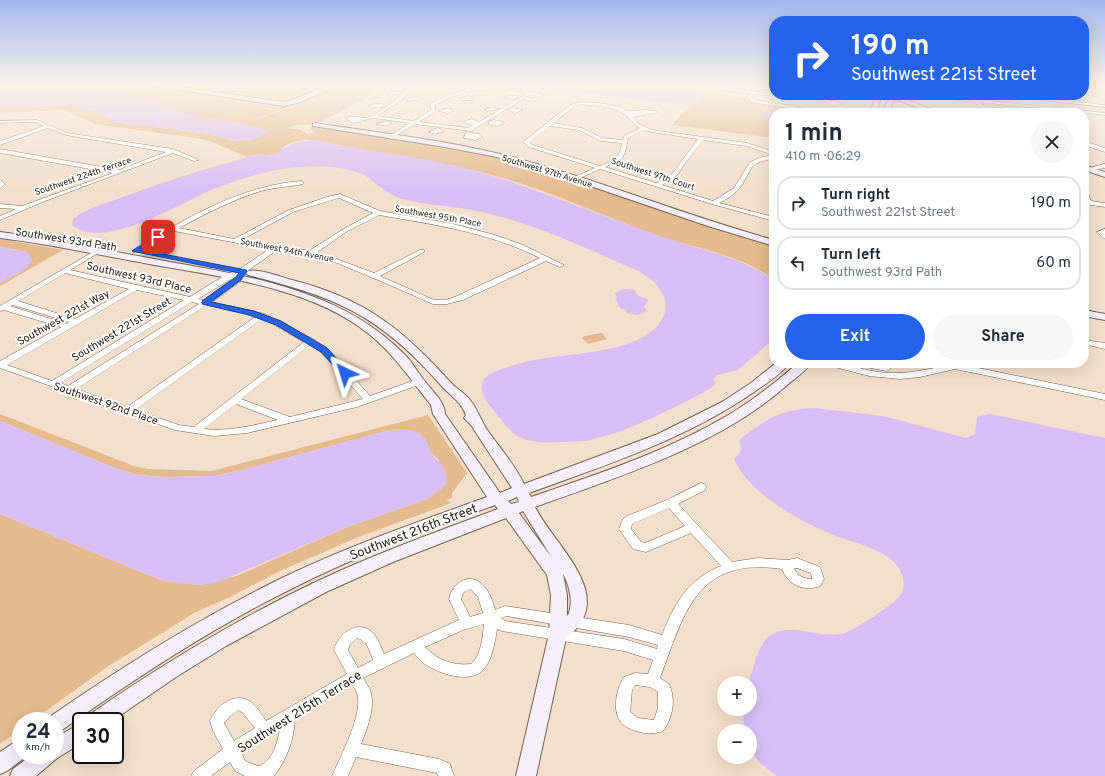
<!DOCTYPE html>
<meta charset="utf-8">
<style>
body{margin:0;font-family:Overpass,sans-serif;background:#f6f6f7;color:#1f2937;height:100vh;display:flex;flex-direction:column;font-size:15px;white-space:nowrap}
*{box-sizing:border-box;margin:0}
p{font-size:13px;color:#747a83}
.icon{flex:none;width:22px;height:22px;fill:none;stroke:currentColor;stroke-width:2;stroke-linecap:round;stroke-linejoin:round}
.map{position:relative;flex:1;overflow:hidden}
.details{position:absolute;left:769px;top:108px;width:320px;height:260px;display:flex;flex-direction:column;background:#fff;border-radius:16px;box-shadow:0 4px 16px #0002}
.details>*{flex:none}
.banner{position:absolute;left:769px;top:16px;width:320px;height:84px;border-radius:16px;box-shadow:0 4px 16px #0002;background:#2563eb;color:#fff;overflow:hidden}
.fabs{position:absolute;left:717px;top:676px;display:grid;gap:8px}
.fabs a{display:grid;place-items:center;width:40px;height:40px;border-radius:50%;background:#fff;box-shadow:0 4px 16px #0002;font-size:20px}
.speed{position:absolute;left:12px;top:712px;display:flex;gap:8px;font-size:20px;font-weight:700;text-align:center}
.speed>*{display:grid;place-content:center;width:52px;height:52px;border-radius:50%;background:#fff;box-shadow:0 4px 16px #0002;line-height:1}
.speed small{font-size:10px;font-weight:400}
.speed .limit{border:2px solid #111;border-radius:6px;background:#fff;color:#111}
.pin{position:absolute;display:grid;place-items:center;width:34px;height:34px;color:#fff;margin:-17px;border-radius:8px;box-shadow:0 2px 6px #0006}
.me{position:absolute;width:44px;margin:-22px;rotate:319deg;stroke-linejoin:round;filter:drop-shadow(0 0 3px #0008)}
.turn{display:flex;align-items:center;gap:14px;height:84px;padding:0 16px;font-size:18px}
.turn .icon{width:52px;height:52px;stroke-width:2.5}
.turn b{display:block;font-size:28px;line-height:34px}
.round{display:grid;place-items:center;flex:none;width:42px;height:42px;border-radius:21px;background:#f6f6f7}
.overview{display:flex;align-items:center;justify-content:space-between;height:68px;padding:0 16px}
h1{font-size:24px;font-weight:700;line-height:30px}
.cta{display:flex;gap:8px;margin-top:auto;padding:8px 16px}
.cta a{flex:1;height:46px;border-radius:24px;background:#2563eb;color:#fff;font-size:16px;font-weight:700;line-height:46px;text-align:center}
.cta a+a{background:#f6f6f7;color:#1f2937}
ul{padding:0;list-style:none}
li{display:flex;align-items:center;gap:12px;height:54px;margin:0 8px 6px;padding:0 8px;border:2px solid #e0e1e3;border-radius:16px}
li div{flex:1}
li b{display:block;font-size:15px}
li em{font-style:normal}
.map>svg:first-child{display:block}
</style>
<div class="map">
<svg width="1105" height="776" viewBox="0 0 1105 776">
<rect width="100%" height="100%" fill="#f3dfcb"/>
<path fill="#e4b98b" d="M97,85H146L287,106L295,104L254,120H256L294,106L301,101L338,85H381L361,101L316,124L294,125L288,128L301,130L307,134L313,133L311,129V126L465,151L493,157L571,180L709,227L774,246V280C743,255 693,248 656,235C605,217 555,193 503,178C454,164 403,156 352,148C331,144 299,131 280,150L281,153L264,156L260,154L247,157L210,141L196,138L95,124L64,110L0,113V107L77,105L111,119L124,123L210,134L234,141L254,139L262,128L188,114Z
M158,85H333L297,101L285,103Z
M708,92L746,98L757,104L783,106L815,113H774V138L672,125L689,107Z
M986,102L1029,107L1033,108L1035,113H1001L980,104Z
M0,239L63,250L0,286V283L24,269L18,250L0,247Z
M602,333L607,339L588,344L582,338L584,336Z
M0,414L134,466L148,469L212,471L428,415L467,473L452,493V498L447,500L451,503L356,538L280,571L228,598L194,613L107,667L32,721H21V729L0,744V514L163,581L200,585L239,575L345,528L427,499L441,489L439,460L431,453L426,441L393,429L238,471L213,476L164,477L138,475L115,468L0,421Z"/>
<path fill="#d9bdf7" d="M13,85H97L188,114L262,128L265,130L266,133L254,139L234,141L210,134L115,122L77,105L0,107V89Z
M541,85H664L703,91V94L694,103L685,105L553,89Z
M772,110L795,113H774V121L765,118L760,115L764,111Z
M311,140L324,141L339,146L407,156L458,166L504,179L657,235L734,259L758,270L774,280V339L738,370L717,375L714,379L715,384L710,389C675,407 623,435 584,441C577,442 569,441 562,442C547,443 530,443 517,436C508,430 505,423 498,416C492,408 477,393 483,381C486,375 494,372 501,369C513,365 527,361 539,359C572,353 641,353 661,321C670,307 665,292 653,281C642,271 626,266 613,260C577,244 541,228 502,217C486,213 469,209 452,207C437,205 422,204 407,200C398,198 389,194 382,188C375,184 371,178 364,175C331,161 286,166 252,176C237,180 223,185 209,191C177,205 104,251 72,225L73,219C87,208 107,203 123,197C168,180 214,166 260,154L264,156L281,153L280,150L295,143Z
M0,247L28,252L32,260C28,271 10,277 0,283Z
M624,289L634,290L637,295L647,299L648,301L644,306L647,311L638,315L627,313L624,309H621L615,298L617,297L615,293Z
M814,408L883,416L966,438L975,434L977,417L990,414L1105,438V776H777C768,770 753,759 750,748C749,743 750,736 750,731H744L743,710L750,709C750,700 750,690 749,683C748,679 752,672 753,669C758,649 765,631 788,630C806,629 824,637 842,634C853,631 891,606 898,598C910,585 901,566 888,557C869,544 846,541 826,532C796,519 745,490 734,458C741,454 743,448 739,441L741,438C770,418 778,410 814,408Z
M0,421L115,468L138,475L164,477L213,476L238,471L393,429C405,429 420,428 427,442C428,445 429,450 431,453C441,465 446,466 447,483L441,489L427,499L345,528L218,582L200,585L163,581L0,514Z"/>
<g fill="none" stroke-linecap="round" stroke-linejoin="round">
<g stroke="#736250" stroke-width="1">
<path id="street" d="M411,85H426V87L413,88L401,101L377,116L414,121L431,110V103C455,91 481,84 508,87L506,89C478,89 460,91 435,105V112L419,122L468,128L473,125L465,123V121L472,119L479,122L526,94L515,90V88L544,95L534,101L523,99L471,131L415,124L391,139L388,137L389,136L410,123L374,118L353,123L346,119C353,114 358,118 366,118C376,117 404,93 411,85ZM531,95L538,96L533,99L526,97Z
M717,85L751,91L755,85H759L755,91L776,95L774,96L753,94L751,97L755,100L793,106L822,113H814L752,102L747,97L749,93L730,91Z
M393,91L401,92V93L389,95L387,94Z
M782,95L826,99L843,104L832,106L825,101Z
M931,95L1105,113V115L979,102L982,105L1000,113C991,113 980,109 974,102L932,97L930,96Z
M997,95H1012L1105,105V107Z
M468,96L473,98V100H461L459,99Z
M509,96H516L518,98L516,99L504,98Z
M413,97L422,98V99L408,101V99Z
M581,102C595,103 615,103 627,111L647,110L656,111V113L633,117L639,124L652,130L747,143L774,152V159C744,163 754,171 738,190C733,196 726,199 719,203L774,217V221L712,204L600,169L576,180H572V178L595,168L529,147L523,142L570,105ZM581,104C595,106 614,106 625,115C631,119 633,125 640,128L624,136L623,140L602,138L582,128L553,123L574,107ZM550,126L579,130L601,141L622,143C618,161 615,159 600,166L533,145L529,142ZM644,130L651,132L698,139L672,174L656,183L605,167C625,158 624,159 628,138ZM703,140L746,146L774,155L762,157L750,162L734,188L713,201L662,185L676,176Z
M375,104H382L384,106C381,108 372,108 369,106Z
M492,107L499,109L487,111L485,110Z
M447,108L454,111L447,113L439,111Z
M513,108L523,110L515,113L508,110Z
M37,120L67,133L173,149L199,160L194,161L173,153L45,201L0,220V216L16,209L0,208V204L22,206L113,173L0,153V149L119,170L166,152L66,135L48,128L0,145V141L44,126L36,122L0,123V121Z
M494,120L504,122V123L497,126L489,124V122Z
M387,121L392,123L386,126L377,124Z
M438,128L444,131L436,134L429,132Z
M466,132L480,134L483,137L475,140L464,138Z
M1084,141L1105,148V152L1084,145Z
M1105,164V168L1089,171L1086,169Z
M0,180L5,184L0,189Z
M301,181L304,183L303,184C289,187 275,187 261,191C232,200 205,214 179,228L234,239L289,210L327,197L340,194L380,211L453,224L495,235L523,245L564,265L560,267L546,261L463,300L447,304H433L385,283L330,260L296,252L277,250L246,272L242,280L212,302L265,314L313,339L327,348L370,396L418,379L421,378L425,381L424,383L357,407L247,433L214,436L175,430L0,368V361L61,327L4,310L0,311V306L98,249L100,250V252L70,270L190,297L225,275L240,269L269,249L174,231L137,252H133V250C185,219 239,186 301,181ZM339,198L373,213L342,230L309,251L296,248L241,240L293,212ZM379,215C436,225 488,232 540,258L457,296L446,300H434L380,276L424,252V250H420L374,273L334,258L316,253L346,232ZM65,273L129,289L75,319L18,301ZM236,276L204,300L198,299L231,279ZM137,290L184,300L52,381L7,365ZM192,302L199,304L68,386L60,383ZM13,305L69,322L67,324L10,306ZM207,305L244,313L255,317L127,407L76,389ZM262,319L271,323L304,342L194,427L179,425L135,410ZM310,345L321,352L363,399L290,417L241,399ZM236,404L278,420C254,425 229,432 204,429Z
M1084,189L1087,191L1091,201L1105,203V207L1084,204Z
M1105,229V239L1097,232Z
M1084,340L1105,343V349L1084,344Z
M826,363C844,363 860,369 878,372C901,375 921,371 943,366L938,365L937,363H954L1105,394V400L955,369L920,377L900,379L869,376L827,365Z
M856,363H874L890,366L891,368L887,371L860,366Z
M701,483L705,484L706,487L705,490L678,504L732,562L758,558L788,560L797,558L820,567L824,579L820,586C804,592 788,585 782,569C695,556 684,615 660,678L669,684C676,699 673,718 663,731C654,734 645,734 636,731C630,729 623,726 620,721C612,709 617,688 624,677L635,673L648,674L653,660L624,651L502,631L497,629C495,642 492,661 483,670C471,683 443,675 430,667C423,664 418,658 414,653L363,678C366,683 370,688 371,693C375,709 367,729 361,744L439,759L450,764L454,776H438L437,773L356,757L348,776H332C340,757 364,713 357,693C356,690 354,687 352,685L295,718C294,740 287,759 274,776H245L235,771L230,762L211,776H191L194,771L223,749L213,731L210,721C217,705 236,690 252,703C258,708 262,715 266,721L347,674L334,650C338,634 357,619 372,632C378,638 381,647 384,654L459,620L449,599C452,582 471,571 484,586C490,593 493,602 495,610L505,606L629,625L662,635C674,604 688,579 721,566L691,533L646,552L633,549L619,529L623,519L627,516L667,500ZM669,508L685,526L645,543L641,542L631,529L632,524ZM794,568H797L811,573L812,579C804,579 797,576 794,568ZM471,589L478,597L483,613L470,617L461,599L464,592ZM506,616L629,637L658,645L657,649L624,639L505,621L501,618ZM484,624C483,636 481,656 471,664C452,666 438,660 425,647L463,630ZM357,638C367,640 370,652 373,660L358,668L348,650L350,644ZM635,685L650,687L658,692V708L654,720L638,718L630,712L632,690ZM238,710L243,713L255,728L234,741L224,723L230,716ZM280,728C278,741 273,762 258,766L245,761L242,754Z"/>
</g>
<g stroke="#736250" stroke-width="2">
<path id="secondary" d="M149,85H166L284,102C302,99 319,85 338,85L301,102L284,106Z
M878,95H884L880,100L877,113H871L874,100Z
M885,95H898L897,96L941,113H932L895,99L887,113H881L890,98Z
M315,123C386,134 457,141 526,161C610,184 690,217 774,240V246L708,226L552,173L497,157L445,147L313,126V124Z
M1084,165L1105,172V177L1084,170Z
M0,232C50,238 99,249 149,258C238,275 338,286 405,355C412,362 417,371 423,379C430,389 445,401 445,414L500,493L512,488L471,425L464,418L466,415C461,401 448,394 439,383C378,314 335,297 248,275L246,273L248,271C258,268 281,277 292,280C364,298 404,330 452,384C458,390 465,393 470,400C478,410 481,421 488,431C500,448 515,465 524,484L658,434L722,402L751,383L776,363H789C781,375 765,384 754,392C686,439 606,465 529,493L531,497C598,474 668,451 730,414C755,399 776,382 798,363H811C805,372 794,379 786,386C718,446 620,476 535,507C555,547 620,597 566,638L536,776H516L549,634L551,595L547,575L506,518L393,562L326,592L226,646L176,677L112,721H86L89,715C154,670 221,629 291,594C358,560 428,535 498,509L495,505C427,530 358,555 293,588C212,628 136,678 62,730L55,733V721H47L48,718C123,666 200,618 282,578C348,546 418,522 487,497L433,414L431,405C411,380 394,354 369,334C311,287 221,277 149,264C99,255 50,244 0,238ZM517,497L519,502L511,504L508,501ZM523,511L552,558L519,513ZM563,574C570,586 574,605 567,617V595Z
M1084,310L1105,314V320L1084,316Z
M81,723V743L56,759L36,776H10L13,769L32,755H55V738Z
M21,738V755H28L7,771L0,774V752Z"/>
</g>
<use href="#street" fill="#fff" fill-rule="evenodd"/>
<use href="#secondary" fill="#f5effc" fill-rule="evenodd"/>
</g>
<linearGradient id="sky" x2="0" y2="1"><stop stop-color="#a2b8ee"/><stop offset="0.44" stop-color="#faf1e8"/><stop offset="1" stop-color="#faf1e8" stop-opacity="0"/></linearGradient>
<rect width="1105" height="194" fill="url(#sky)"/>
<path fill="#2563eb" stroke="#184099" d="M158,235L161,236V239L142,250L246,270L247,271L241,280L211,302L254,311L281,321L327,348L348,371V375H342L321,352L276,325L249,315L202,304V301L236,277L239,273L132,251Z"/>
<g text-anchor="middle" stroke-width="4" stroke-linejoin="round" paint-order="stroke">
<g font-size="9" fill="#2b241c" stroke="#fff">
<text transform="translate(547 171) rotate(17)" y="3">Southwest 97th Avenue</text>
<text transform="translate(653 174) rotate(18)" y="3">Southwest 97th Court</text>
<text transform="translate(83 176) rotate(-19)" y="3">Southwest 224th Terrace</text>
<text transform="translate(438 216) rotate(10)" y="3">Southwest 95th Place</text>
<text transform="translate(287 250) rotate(11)" y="3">Southwest 94th Avenue</text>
</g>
<g font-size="11" fill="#2b241c" stroke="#fff">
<text transform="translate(66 239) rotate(9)" y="4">Southwest 93rd Path</text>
<text transform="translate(139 277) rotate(13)" y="4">Southwest 93rd Place</text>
<text transform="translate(63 317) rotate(-29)" y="4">Southwest 221st Way</text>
<text transform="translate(121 329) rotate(-31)" y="4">Southwest 221st Street</text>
<text transform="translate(106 403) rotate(19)" y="4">Southwest 92nd Place</text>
</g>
<g font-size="13" fill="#2b241c" stroke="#fff">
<text transform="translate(413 531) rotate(-21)" y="5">Southwest 216th Street</text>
<text transform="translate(299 711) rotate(-32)" y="5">Southwest 215th Terrace</text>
</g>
</g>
</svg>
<div class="fabs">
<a>+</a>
<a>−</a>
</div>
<div class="speed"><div>24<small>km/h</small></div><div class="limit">30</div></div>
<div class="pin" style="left:158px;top:237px;background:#d93025"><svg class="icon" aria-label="arrive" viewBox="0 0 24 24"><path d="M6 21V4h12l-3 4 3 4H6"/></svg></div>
<svg class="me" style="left:345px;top:373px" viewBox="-20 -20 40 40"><path d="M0-17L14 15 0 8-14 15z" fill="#2563eb" stroke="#fff" stroke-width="4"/></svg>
<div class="banner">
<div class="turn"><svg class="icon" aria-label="right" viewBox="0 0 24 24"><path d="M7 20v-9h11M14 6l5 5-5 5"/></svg><div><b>190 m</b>Southwest 221st Street</div></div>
</div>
<section class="details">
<div class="overview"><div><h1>1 min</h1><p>410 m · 06:29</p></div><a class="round"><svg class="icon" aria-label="close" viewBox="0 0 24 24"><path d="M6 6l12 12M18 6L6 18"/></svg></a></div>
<ul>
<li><svg class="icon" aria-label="right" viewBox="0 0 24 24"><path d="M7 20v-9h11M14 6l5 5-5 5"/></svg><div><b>Turn right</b><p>Southwest 221st Street</p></div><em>190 m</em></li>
<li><svg class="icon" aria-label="left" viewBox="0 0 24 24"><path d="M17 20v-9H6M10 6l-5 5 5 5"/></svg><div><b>Turn left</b><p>Southwest 93rd Path</p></div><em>60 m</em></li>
</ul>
<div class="cta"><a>Exit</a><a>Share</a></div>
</section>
</div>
